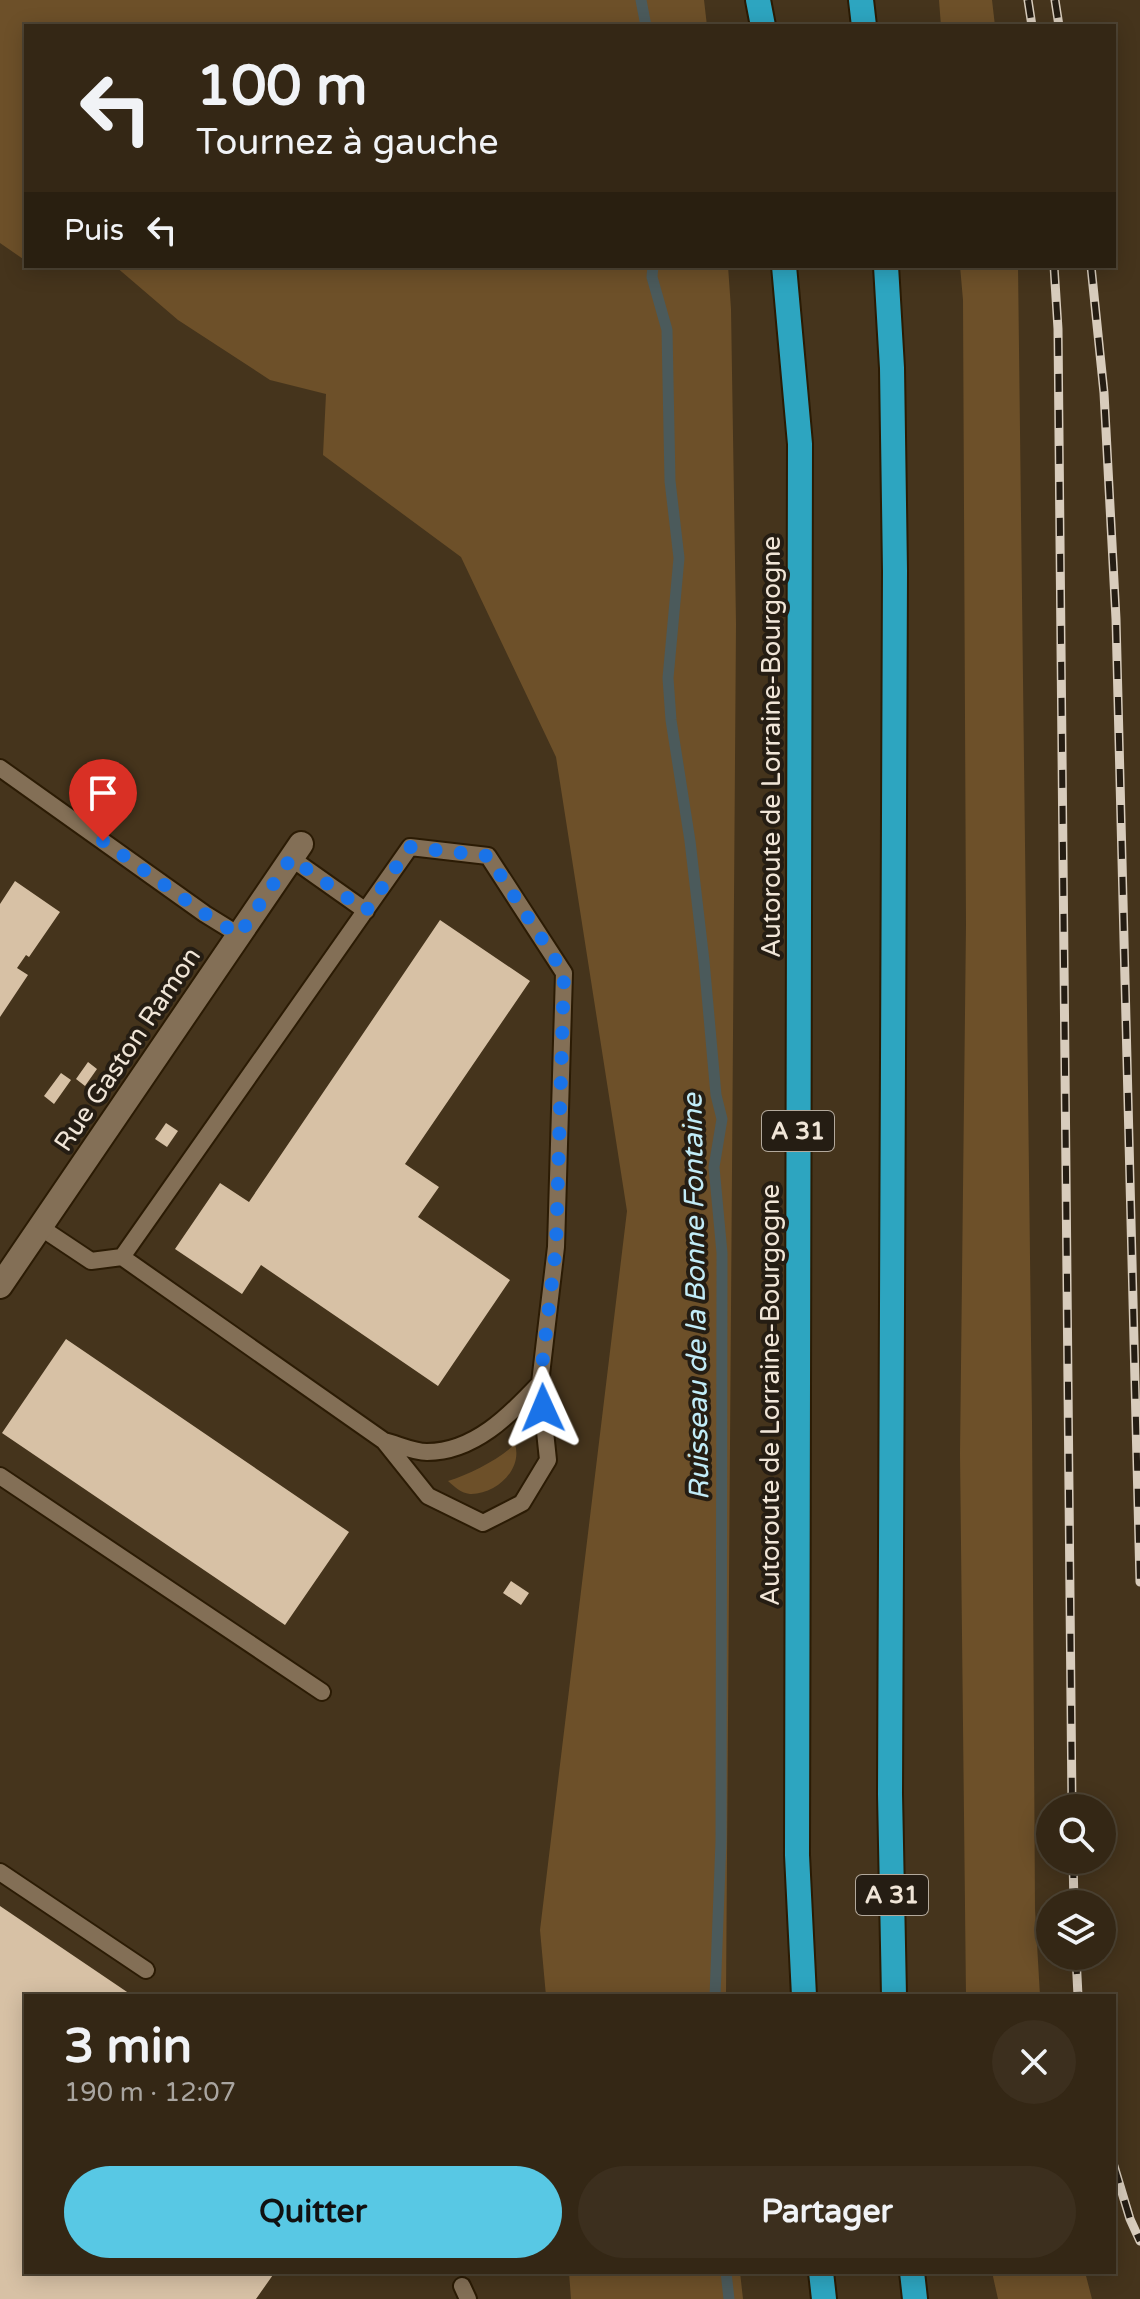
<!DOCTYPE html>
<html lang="fr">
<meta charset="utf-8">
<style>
body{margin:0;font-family:"Varela Round",sans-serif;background:#3c2f1e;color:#f1f3f6;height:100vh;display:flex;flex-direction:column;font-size:30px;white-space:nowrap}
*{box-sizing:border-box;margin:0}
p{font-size:26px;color:#a9a5a0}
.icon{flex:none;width:44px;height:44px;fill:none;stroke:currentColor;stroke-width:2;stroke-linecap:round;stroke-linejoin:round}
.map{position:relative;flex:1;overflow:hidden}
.details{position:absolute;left:24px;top:1994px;width:1092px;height:280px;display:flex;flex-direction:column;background:#342715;border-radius:0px;box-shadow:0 4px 20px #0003,0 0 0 2px #4e4434}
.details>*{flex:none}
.hud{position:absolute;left:24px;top:24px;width:1092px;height:244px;border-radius:0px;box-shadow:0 4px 20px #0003,0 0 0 2px #4e4434;background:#342715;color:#f1f3f6;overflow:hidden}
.controls{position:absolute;left:1036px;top:1794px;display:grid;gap:16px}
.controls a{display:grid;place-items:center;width:80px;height:80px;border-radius:50%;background:#342715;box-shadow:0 4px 20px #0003,0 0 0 2px #4e4434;font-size:40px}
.pin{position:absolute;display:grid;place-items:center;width:68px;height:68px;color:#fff;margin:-82px -34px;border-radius:50% 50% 50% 0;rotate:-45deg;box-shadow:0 0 8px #0007}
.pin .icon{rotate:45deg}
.me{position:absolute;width:88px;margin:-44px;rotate:359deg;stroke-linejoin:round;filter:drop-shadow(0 0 6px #0008)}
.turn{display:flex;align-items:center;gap:28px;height:168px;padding:0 40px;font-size:36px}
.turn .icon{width:104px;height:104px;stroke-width:2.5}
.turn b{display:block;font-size:56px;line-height:68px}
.then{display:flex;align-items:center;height:76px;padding:0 40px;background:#0003;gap:16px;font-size:30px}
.round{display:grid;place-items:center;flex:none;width:84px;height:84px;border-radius:42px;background:#3c2f1e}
.head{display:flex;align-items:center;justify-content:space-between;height:136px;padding:0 40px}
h1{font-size:48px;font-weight:700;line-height:60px}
.action{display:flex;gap:16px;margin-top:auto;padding:16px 40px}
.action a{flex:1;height:92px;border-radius:48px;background:#58c8e4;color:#111;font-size:32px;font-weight:700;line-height:92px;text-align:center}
.action a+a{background:#3c2f1e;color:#f1f3f6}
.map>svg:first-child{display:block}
</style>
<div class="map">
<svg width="1140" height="2299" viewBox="0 0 1140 2299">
<rect width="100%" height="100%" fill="#45341c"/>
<path fill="#6d5029" d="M0,0H704L707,26H26V261L0,243Z
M939,0H992L995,26H941Z
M115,266H728L731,309L736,624L726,1996H546L540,1930L627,1211L556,757L461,557L323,455L326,394L270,380L178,320Z
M960,266H1018L1032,1421L1035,1909L1040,1996H966L960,1454L966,925L963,300Z
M515,1444C523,1470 495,1495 470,1494C460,1493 454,1486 448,1481C470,1474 498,1460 515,1444Z
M569,2272H740L743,2299H571Z
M992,2272H1085L1092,2299H998Z"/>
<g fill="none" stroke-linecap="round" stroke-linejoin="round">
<path stroke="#4b5a5b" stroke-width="11" d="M641,0L646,26
M653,266L652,277L667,330L670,481L679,558L668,678L671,720L690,841L704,961L716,1095L722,1119L714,1167L722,1253L721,1841L715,1996
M726,2272L729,2299"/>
</g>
<path fill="#d7c1a5" d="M15,881L60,912L29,957L26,955L17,968L28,975L0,1017V904Z
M440,920L530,981L405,1164L439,1187L418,1217L510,1280L438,1386L261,1265L242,1294L175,1249L220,1183L249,1202Z
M88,1062L97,1069L85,1086L76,1079Z
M61,1073L71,1080L54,1104L44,1096Z
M166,1123L178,1131L167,1147L155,1139Z
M66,1339L349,1532L285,1625L2,1433Z
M511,1581L529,1593L521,1605L503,1593Z
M0,1906L133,1996H26V2272H275L256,2299H0Z"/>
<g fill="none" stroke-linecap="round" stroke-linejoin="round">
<g stroke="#2b1b04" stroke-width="20">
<path id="service" d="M0,768L205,914L239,935
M291,858L366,911
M40,1227L91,1261L122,1257L384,1441
M122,1257L410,847L488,856L564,973L556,1247L540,1383L548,1460L522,1503L483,1523L428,1496L384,1441C397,1444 413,1452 427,1452C474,1452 510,1415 540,1383
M0,1476L322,1692
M0,1872L146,1970
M462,2286L468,2299"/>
</g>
<g stroke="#2b1b04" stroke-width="28">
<path id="minor" d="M0,1286L301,844"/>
</g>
<g stroke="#2b1b04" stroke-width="28">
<path id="motorway" d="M758,0L763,26
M861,0L864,26
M784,266L800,444L797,1855L804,1996
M886,266L892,368L895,571L890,1794L894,1996
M821,2272L824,2299
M912,2272L915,2299"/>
</g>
<use href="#service" stroke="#836f56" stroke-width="16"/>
<use href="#minor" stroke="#836f56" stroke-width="24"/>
<use href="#motorway" stroke="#2da5c0" stroke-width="24"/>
<g stroke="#d8ccbc" stroke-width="9">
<path id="rail" d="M1028,0L1032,26
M1055,0L1059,26
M1054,266L1058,329L1072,1808
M1091,266L1104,393L1116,619L1140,1582
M1073,1860L1074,1904
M1076,1956L1078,1996
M1114,2166L1130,2219L1140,2241"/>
</g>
<use href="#rail" stroke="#251d13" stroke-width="6" stroke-dasharray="18" stroke-linecap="butt"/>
</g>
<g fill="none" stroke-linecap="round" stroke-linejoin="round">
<path stroke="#1a73e8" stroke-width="14" stroke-dasharray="0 25.2" d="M103,841L205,914L239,935L291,858L366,911L410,847L488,856L564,973L556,1247L540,1383L543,1408"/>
</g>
<g text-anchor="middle" stroke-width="8" stroke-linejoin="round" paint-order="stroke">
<g fill="#251d13" stroke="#b3a99c" stroke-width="2">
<rect x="762" y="1111" width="72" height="40" rx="6"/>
<rect x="856" y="1875" width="72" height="40" rx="6"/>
</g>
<g font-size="24" font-weight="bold" fill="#f0e5d7">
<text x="798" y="1139">A 31</text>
<text x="892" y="1903">A 31</text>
</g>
<g font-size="26" fill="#f0e5d7" stroke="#251d13">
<text transform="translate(771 747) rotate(-90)" y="9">Autoroute de Lorraine-Bourgogne</text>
<text transform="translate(127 1049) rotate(-56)" y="9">Rue Gaston Ramon</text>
<text transform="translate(770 1395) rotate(-90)" y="9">Autoroute de Lorraine-Bourgogne</text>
</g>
<g font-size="28" font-style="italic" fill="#c1ecf8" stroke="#251d13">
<text transform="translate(695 1297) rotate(-91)" y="10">Ruisseau de la Bonne Fontaine</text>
</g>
</g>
</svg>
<div class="controls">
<a><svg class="icon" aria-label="search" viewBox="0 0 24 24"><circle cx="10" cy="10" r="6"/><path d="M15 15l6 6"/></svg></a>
<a><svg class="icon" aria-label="layers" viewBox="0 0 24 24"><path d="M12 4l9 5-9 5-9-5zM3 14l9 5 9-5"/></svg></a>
</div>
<div class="pin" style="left:103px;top:841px;background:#d93025"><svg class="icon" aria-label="arrive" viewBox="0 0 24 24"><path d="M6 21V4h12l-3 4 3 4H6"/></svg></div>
<svg class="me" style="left:543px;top:1408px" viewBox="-20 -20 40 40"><path d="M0-17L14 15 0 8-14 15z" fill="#1a73e8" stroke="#fff" stroke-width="4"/></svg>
<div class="hud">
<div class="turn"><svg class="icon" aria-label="left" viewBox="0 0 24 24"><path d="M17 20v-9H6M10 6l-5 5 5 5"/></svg><div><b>100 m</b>Tournez à gauche</div></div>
<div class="then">Puis<svg class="icon" aria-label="left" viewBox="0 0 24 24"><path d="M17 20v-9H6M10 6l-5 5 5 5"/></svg></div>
</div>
<section class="details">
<div class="head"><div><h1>3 min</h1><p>190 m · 12:07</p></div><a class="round"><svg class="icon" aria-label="close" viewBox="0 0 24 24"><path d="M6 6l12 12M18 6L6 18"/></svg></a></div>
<div class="action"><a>Quitter</a><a>Partager</a></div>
</section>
</div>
